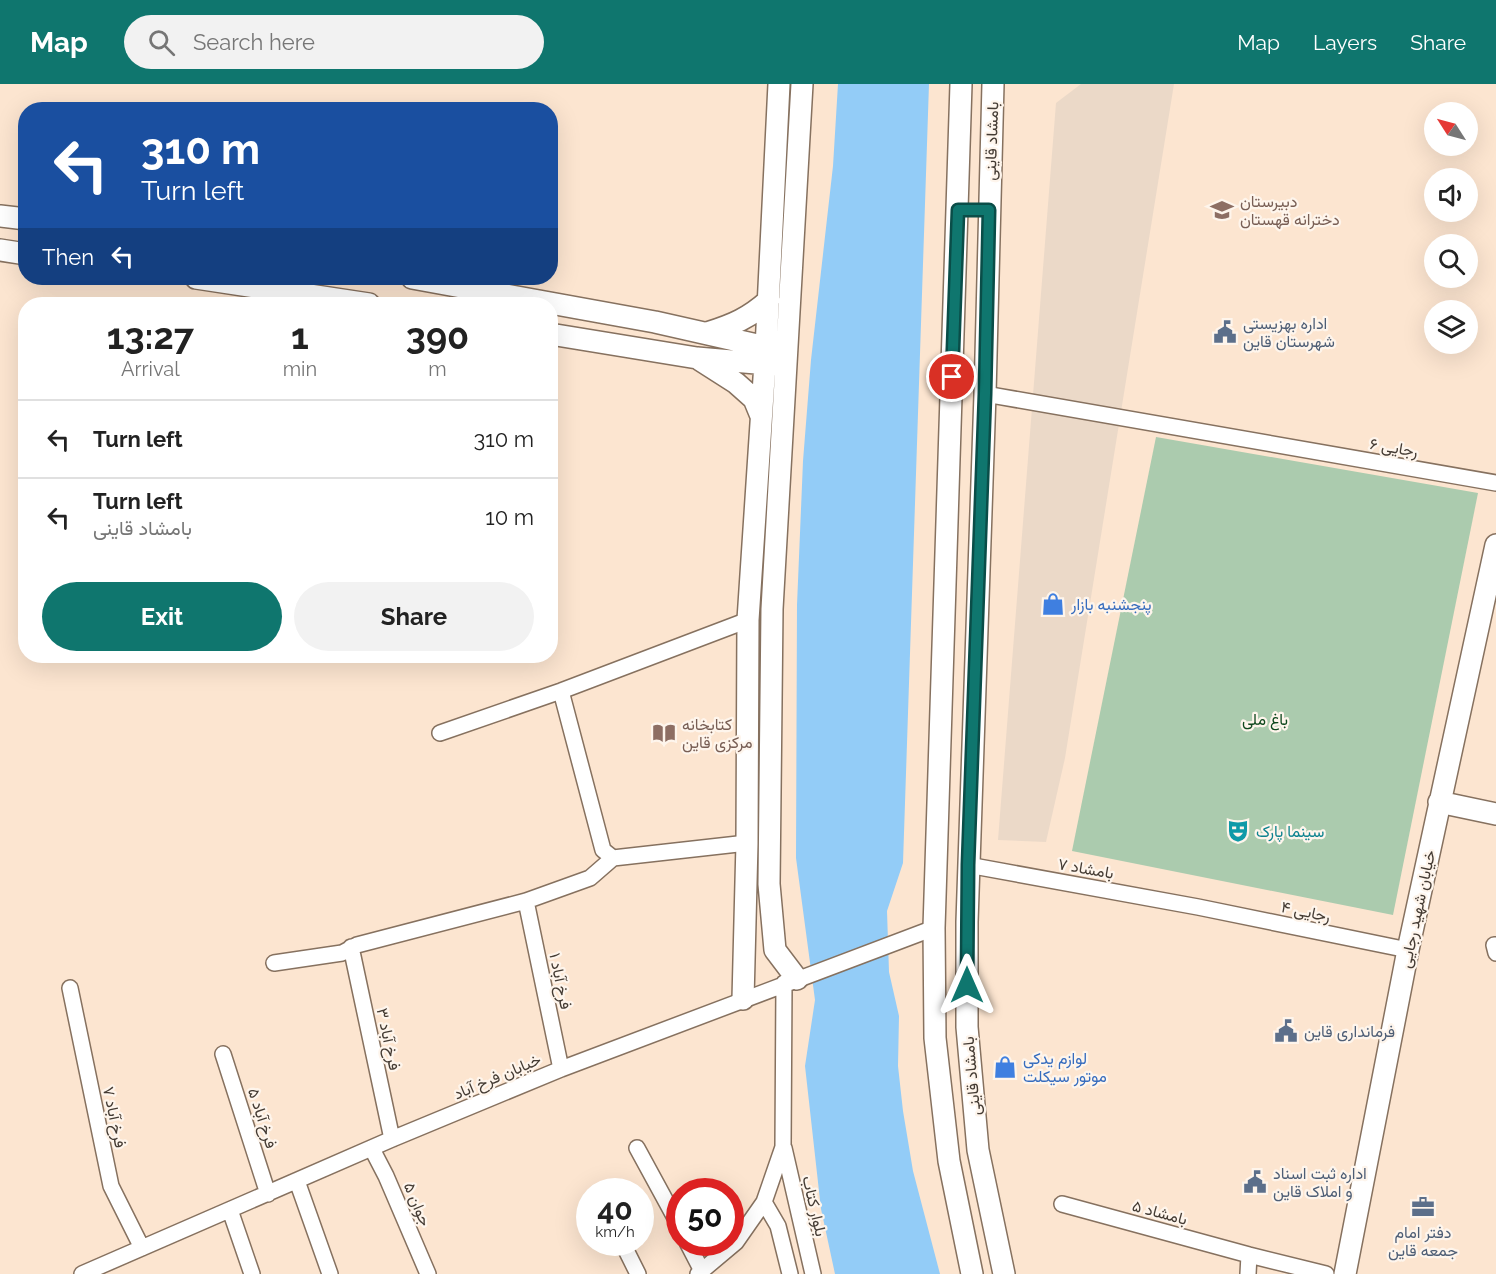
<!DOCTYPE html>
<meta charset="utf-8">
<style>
body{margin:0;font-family:Raleway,Vazirmatn,sans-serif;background:#f2f2f2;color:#222;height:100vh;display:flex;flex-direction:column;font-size:22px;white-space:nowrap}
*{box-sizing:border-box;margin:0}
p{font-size:20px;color:#767676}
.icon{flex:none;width:33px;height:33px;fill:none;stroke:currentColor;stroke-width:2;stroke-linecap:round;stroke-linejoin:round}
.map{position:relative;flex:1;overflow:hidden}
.sheet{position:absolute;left:18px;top:213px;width:540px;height:366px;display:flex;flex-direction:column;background:#fff;border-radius:24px;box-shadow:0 6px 24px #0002}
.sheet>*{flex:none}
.banner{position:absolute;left:18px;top:18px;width:540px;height:183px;border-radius:24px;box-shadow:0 6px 24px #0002;background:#1a4fa0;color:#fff;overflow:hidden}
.needle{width:39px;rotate:306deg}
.controls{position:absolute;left:1424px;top:18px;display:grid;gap:12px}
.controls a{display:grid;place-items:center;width:54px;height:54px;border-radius:50%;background:#fff;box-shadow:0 6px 24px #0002;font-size:30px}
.speed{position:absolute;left:576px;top:1094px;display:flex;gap:12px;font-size:30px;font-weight:700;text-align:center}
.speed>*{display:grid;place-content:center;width:78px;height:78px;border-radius:50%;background:#fff;box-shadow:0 6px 24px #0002;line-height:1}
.speed small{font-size:15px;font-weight:400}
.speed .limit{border:9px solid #d22;background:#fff;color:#111}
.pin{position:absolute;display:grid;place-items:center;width:51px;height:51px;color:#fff;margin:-26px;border:3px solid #fff;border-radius:50%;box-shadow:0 2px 6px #0007}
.me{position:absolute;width:66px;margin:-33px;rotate:0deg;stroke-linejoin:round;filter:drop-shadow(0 0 4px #0008)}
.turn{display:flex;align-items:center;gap:21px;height:126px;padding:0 24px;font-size:27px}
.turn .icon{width:78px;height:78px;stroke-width:2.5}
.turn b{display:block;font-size:42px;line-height:51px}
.then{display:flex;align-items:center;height:57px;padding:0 24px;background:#0003;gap:12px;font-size:22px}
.eta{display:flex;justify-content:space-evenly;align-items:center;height:102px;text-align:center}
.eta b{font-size:36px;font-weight:700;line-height:42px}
.button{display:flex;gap:12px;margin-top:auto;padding:12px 24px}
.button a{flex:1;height:69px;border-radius:36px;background:#0f766e;color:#fff;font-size:24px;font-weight:700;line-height:69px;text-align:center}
.button a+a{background:#f2f2f2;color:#222}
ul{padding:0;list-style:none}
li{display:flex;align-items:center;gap:18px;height:78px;padding:0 24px;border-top:2px solid #e0e0e0}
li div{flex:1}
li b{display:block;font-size:22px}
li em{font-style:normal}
header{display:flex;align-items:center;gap:36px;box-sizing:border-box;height:84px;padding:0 30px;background:#0f766e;color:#fff}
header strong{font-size:28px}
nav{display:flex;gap:33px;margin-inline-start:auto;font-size:21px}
.search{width:420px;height:54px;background:#f2f2f2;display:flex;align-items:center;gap:15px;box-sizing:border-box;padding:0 21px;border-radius:33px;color:#767676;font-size:22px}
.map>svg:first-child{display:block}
</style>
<header>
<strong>Map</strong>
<div class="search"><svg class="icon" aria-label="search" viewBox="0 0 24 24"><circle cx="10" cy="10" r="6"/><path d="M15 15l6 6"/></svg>Search here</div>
<nav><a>Map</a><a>Layers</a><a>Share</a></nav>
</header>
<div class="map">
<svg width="1496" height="1190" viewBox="0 0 1496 1190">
<rect width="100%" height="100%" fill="#fce5d0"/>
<path fill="#ebd9c8" d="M1081,0H1174L1065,674L1046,758L998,756L1056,19Z"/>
<path fill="#abcbae" d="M1156,353L1478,409L1393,831L1072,767Z"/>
<path fill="#93ccf7" d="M838,0H929L903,779L887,827L889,888L899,932L898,982L903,1027L913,1087L940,1190H835L821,1125L805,982L815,916L796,774L797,521L803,377L811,276L833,82Z"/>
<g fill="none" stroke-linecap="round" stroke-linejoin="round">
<g stroke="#86715f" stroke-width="18">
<path id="street" d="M985,310L1496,399
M561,607L603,766L613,774L747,759
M440,649L561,607L748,536
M968,781L1198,823L1408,866
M526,817L561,985
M1496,861H1494L1496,869
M351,863L392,1055
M274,879L342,869L357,861L526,817L590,794L613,774
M70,904L111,1102L142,1164
M223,970L268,1110
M637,1064L680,1143
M784,1064L813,1190
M372,1065L386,1092L428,1190
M297,1097L330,1190
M764,1118L778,1142L790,1190
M1062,1120L1249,1171L1326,1190
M230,1126L252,1190
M622,1158L638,1190
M687,1158L702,1187
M82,1190L392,1055L561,985L934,844
M698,1190L736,1158L764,1118L783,1063L784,899
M1248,1190L1249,1171"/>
</g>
<g stroke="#86715f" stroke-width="24">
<path id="secondary" d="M961,0L934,844L935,954L949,1077L972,1190
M993,0L985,310L967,838V943L978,1066L1004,1190
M0,132L26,135
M0,166L26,170
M196,194L369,220
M412,194L655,238L779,266
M707,249C733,241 749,234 769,216
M550,250L697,274L779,281
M700,276L736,299L754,315L761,332
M1439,718L1496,730
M797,895L775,866L769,800L772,525L802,0
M743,915L747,759L748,536L766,264L779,0
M1345,1190L1408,866L1496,461"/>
</g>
<use href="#street" stroke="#fff" stroke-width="15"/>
<use href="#secondary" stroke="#fff" stroke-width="21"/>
</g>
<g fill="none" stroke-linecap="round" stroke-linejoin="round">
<g stroke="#0a4d48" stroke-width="15">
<path id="route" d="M952,293L958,126H989L985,310L968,781L967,901"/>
</g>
<use href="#route" stroke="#0f766e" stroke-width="10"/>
</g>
<defs>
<g id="school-bare" transform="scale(1.8)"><path d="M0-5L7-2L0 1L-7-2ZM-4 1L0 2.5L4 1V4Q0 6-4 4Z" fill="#8d6e63" stroke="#fef5ec" stroke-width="2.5" paint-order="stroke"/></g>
<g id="civic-bare" transform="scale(1.8)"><path d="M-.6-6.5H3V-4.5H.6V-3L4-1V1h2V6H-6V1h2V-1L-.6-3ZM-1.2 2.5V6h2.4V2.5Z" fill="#5c6f8a" stroke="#fef5ec" stroke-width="2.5" paint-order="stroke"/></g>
<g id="shop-bare" transform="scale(1.8)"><path d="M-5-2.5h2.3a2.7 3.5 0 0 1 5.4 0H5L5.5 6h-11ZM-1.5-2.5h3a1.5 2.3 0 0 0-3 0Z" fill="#3f7fe0" stroke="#fef5ec" stroke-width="2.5" paint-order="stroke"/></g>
<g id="library-bare" transform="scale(1.8)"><path d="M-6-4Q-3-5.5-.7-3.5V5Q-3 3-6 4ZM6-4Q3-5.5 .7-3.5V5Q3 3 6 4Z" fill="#8d6e63" stroke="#fef5ec" stroke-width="2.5" paint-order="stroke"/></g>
<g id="theatre-bare" transform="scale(1.8)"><path d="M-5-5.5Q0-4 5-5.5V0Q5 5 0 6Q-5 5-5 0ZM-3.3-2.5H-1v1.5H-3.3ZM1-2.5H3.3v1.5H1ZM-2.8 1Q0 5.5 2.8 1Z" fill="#0f9aa8" stroke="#fef5ec" stroke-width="2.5" paint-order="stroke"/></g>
<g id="office-bare" transform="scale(1.8)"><path d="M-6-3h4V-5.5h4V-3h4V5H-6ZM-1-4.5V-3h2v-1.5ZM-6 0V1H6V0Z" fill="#5c6f8a" stroke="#fef5ec" stroke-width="2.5" paint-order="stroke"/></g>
</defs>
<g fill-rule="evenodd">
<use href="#school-bare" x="1222" y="126"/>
<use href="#civic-bare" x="1225" y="248"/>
<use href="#shop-bare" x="1053" y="520"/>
<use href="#library-bare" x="664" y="649"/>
<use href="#theatre-bare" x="1238" y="747"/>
<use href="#civic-bare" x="1286" y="947"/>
<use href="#shop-bare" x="1005" y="983"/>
<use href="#civic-bare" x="1255" y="1098"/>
<use href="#office-bare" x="1423" y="1123"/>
</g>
<g text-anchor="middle" stroke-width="4.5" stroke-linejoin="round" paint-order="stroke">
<g font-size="16" fill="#443b33" stroke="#fef5ec">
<text transform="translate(991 57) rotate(-88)" y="6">بامشاد قاینی</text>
<text transform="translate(1394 363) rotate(10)" y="6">رجایی ۶</text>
<text transform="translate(1086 784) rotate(10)" y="6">بامشاد ۷</text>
<text transform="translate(1417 825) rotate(-78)" y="6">خیابان شهید رجایی</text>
<text transform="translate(1306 827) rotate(12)" y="6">رجایی ۴</text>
<text transform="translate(561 897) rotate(78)" y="6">فرخ آباد ۱</text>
<text transform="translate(389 955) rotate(78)" y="6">فرخ آباد ۳</text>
<text transform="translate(497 992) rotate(-23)" y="6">خیابان فرخ آباد</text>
<text transform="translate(971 992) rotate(-95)" y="6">بامشاد قاینی</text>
<text transform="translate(115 1033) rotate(78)" y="6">فرخ آباد ۷</text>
<text transform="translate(263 1034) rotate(72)" y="6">فرخ آباد ۵</text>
<text transform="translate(418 1120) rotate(67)" y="6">جوان ۵</text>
<text transform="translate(815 1122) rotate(77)" y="6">بلوار کتاب</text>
<text transform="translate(1160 1128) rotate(15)" y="6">بامشاد ۵</text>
</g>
<g font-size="16" fill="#785e54" stroke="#fef5ec" text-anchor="start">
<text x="1240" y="123">دبیرستان<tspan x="1240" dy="18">دخترانه قهستان</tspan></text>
<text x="682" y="646">کتابخانه<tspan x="682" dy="18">مرکزی قاین</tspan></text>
</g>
<g font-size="16" fill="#4e5e75" stroke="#fef5ec" text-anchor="start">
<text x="1243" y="245">اداره بهزیستی<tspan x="1243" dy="18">شهرستان قاین</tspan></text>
<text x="1304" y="953">فرمانداری قاین</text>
<text x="1273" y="1095">اداره ثبت اسناد<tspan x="1273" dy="18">و املاک قاین</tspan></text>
<text x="1423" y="1154" text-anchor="middle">دفتر امام<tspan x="1423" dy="18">جمعه قاین</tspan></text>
</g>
<g font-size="16" fill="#366cbe" stroke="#fef5ec" text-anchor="start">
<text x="1071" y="526">پنجشنبه بازار</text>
<text x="1023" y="980">لوازم یدکی<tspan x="1023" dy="18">موتور سیکلت</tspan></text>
</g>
<g font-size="16" fill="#0e481d" stroke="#fef5ec">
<text x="1265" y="641">باغ ملی</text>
</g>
<g font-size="16" fill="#0d838f" stroke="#fef5ec" text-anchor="start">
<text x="1256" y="753">سینما پارک</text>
</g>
</g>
</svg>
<div class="controls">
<a><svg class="needle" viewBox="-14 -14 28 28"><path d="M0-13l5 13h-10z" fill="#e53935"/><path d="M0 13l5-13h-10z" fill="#767676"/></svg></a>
<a><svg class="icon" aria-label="sound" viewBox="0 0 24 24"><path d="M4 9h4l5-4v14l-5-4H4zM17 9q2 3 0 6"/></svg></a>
<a><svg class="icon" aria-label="search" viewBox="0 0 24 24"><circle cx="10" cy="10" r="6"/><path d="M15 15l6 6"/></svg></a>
<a><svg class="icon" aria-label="layers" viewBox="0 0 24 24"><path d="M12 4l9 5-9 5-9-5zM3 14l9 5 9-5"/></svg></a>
</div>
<div class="speed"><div>40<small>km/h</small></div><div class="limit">50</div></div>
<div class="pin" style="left:952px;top:293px;background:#d93025"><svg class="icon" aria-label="arrive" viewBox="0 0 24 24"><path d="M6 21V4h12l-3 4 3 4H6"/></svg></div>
<svg class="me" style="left:967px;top:901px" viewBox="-20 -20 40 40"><path d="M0-17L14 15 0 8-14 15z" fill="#0f766e" stroke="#fff" stroke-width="4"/></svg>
<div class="banner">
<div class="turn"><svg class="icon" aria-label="left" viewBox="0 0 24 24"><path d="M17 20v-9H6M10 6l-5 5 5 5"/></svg><div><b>310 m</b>Turn left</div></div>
<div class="then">Then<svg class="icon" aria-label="left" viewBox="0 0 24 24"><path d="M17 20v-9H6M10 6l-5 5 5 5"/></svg></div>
</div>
<section class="sheet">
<div class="eta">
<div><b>13:27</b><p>Arrival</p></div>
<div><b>1</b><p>min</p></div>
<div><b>390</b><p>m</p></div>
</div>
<ul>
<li><svg class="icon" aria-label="left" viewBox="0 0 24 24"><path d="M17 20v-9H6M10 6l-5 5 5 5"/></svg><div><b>Turn left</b></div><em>310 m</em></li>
<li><svg class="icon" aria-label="left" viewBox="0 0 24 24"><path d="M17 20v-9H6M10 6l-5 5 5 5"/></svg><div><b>Turn left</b><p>بامشاد قاینی</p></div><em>10 m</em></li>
</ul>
<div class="button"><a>Exit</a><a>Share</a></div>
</section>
</div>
